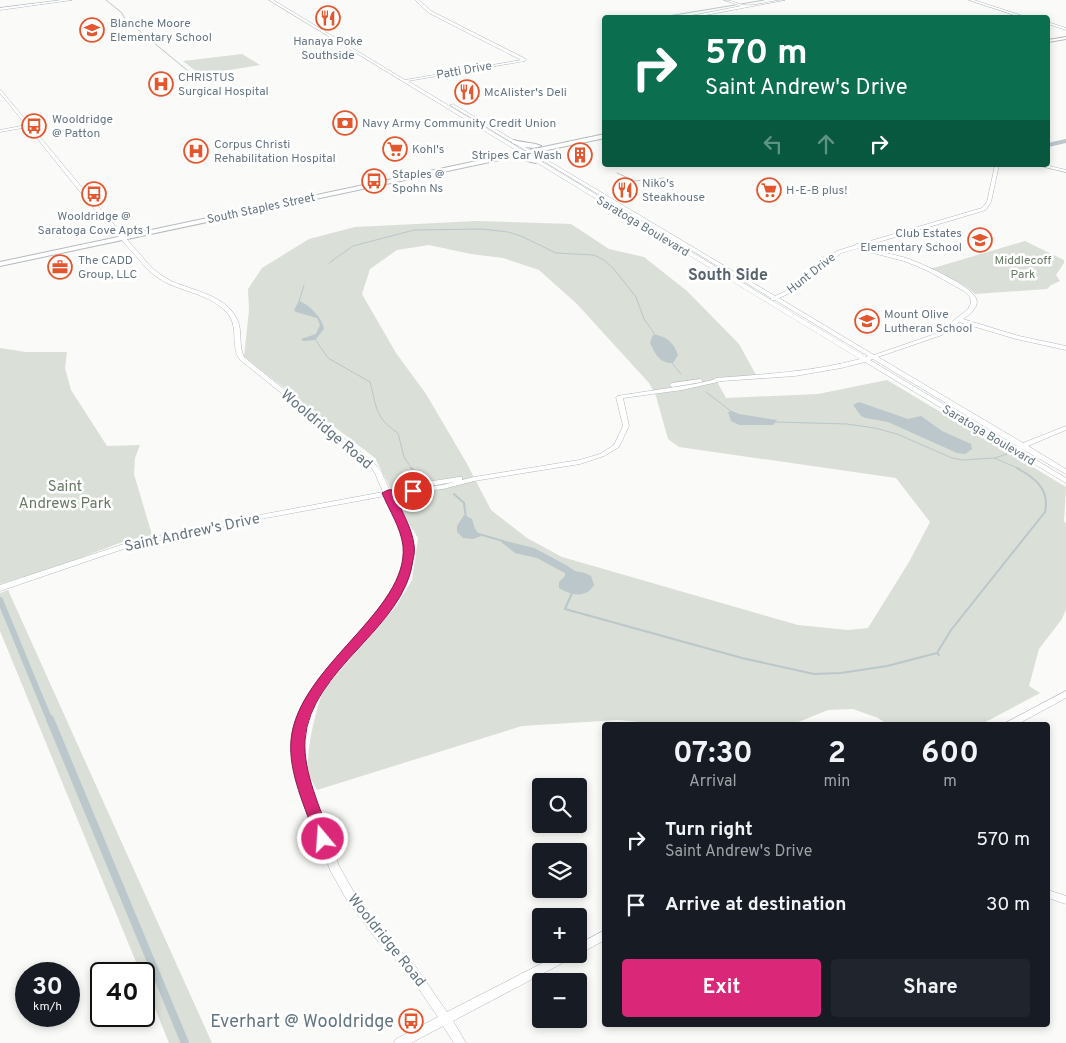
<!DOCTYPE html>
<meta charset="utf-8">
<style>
body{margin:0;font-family:Overpass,sans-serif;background:#20242c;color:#f1f3f6;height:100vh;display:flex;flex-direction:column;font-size:19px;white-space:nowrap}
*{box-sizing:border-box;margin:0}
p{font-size:16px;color:#9ea1a6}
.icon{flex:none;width:28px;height:28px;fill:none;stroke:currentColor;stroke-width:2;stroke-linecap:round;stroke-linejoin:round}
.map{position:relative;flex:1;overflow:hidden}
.sheet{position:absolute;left:602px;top:722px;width:448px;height:305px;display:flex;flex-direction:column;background:#171b24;border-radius:5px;box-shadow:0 2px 8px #0003}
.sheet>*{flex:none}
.top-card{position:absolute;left:602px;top:15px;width:448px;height:152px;border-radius:5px;box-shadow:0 2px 8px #0003;background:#0b6e4f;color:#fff;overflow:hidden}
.controls{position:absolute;left:532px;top:778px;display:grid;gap:10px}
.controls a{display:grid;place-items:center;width:55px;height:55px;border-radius:5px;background:#171b24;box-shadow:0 2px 8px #0003;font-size:25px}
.speed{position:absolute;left:15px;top:962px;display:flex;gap:10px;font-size:25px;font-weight:700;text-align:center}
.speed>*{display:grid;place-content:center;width:65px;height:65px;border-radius:50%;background:#171b24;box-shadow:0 2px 8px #0003;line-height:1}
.speed small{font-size:12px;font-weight:400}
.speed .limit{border:2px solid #111;border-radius:8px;background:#fff;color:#111}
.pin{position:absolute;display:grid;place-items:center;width:42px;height:42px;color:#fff;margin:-21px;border:2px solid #fff;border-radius:50%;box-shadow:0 1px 5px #0007}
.me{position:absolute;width:55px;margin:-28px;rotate:342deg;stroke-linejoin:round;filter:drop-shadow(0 0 4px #0008)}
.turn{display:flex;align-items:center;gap:18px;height:105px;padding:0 20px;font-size:22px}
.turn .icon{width:65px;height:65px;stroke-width:2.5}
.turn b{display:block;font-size:35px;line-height:42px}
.lanes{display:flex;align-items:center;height:48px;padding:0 20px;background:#0003;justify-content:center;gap:25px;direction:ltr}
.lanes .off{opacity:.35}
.eta{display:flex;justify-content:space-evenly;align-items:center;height:85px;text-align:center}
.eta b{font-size:30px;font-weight:700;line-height:35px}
.primary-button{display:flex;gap:10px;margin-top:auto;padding:10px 20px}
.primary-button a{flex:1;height:58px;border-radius:5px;background:#db2777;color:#fff;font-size:20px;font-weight:700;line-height:58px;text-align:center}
.primary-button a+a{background:#20242c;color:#f1f3f6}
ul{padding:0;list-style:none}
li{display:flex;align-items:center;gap:15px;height:65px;padding:0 20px}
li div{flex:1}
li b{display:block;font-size:19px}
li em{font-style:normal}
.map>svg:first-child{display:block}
</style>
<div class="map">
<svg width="1066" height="1043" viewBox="0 0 1066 1043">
<rect width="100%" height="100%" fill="#fafaf8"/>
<path fill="#dadfd7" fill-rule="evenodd" d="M242,54L260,65L203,74L197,72L183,61Z
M477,221L571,224L609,249L644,257L687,291L739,344L756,375L715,378L726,398L818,394L887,380L1066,487L1064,521L1066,524V609L1062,619L1039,649L1029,686L1040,693L980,725H888L878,718L853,709L828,710L791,725H672L618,720L522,726L317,790C313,783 308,775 308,768C307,746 316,709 324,689L397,605L412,580L418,538L408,522L375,458L244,357L249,310L248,289L262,268L309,239L355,227ZM429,245L471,254L503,258L539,270L577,304L649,383L656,396L668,439L679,447L896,478L930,522L909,562L868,628L848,630L798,625L562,557L527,538L491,510L466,462L426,394L396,353L362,294L370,269L397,250Z
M1025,241L1064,260V263L1056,275L1060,281L1051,285L1047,289L975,294L965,286L930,269Z
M0,348L26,352H67L65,368L71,390L107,446L140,445L135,458L134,474L152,535L125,541L59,566L0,584Z
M8,590L212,1043H169L144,981V974H141L0,631V593Z"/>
<path fill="#bbc7cb" d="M299,301C309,304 323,319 324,329L315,340L303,341L301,339L316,334L320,325L317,318L296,312L294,310Z
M653,335C666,335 674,343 678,355L673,363C659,363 656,355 650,343Z
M859,402L908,419L921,416L942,431L971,444L972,449L965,454L957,453L888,422L866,418L861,416L853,405Z
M732,411L739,414L777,420L773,425H739L731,421L728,412Z
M464,515L472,519L475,529L481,536L473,539L463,538L457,532V526Z
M502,540L534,548L566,565L575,571L585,573L591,576L594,585C586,599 570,595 559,588V582L565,576V573L537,558L515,553L501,542Z"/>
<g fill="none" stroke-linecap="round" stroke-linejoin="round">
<path stroke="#bbc7cb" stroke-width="1" d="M106,0L122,13L125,19L193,75
M741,4L764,0
M668,16L735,5
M617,173L635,181L664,178
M329,263L353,246L414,230L482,229L508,232L521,236L556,253L594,255L604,260L613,268L636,297L644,319L656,336
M299,302L304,285
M315,339L328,358L370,382C377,407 374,417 398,433L404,457L412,469
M671,362L681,374
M706,392L732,412
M775,422L847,424L875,428L897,434L952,458L963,460L994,458L1020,469
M995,458L1007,454"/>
<path stroke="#bbc7cb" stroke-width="2" d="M411,468L422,478
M454,494L464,503L466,518
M479,534L503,541
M572,593L565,609L742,658L814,674L841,673L887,666L937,653L939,655
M937,653L951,630L1045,512C1050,489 1035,478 1017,468"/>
<path stroke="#bbc7cb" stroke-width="4" d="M1048,145L1066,141"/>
<path stroke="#bbc7cb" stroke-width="6" d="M0,600L50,721"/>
<path stroke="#bbc7cb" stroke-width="8" d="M50,719L185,1043"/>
<g stroke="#b3babf" stroke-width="1">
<path id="secondary" d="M62,0H72L0,10V8Z
M269,0H273L405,80L521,60L429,13L415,0H419L431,11L526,59L525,61L408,81L771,300V298L450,105L453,104L775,296L793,288L837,251L856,245V244H860L982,208L987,202L995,165H999L991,202L986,210L865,246C879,253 895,254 909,259C922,264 977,287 977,302C976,310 969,315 963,319L1019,336L1066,346V350L1016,339L959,322L942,335L878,357L1023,443L1066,426V430L1028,446L1066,469V474L1022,449L1018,448L1017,446L873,359L870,360L1066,478V483L865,362L841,368L795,376L722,381L682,390L623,398L629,426L619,447L604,456L580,464L474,481L443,489L392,495L409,531L413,547L412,560L404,586L384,615L323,688L308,716L303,740V754L308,778L339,866L356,896L385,934L416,967L447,1012L560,954H575L574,957L453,1021L466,1043H454L443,1026L411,1043H394L396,1039L438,1017L408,973L377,940L348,902L330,870L298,778L293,754V740L298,716L316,684L378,611L396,586L404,560L405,547L401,531L385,496L233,524L132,546L0,591V585L130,542L233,520L383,492L374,471L368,463L239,359C231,345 238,328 229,315C214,296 188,293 167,283C160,280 154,275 148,270L85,198L28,127L0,132V130L26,125L0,93V89L89,196L152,268C158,273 164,277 171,281C194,291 225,295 237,319C243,331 238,345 244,357L372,461L381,471L390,491L414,488L410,486L414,484L459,477H462V480L474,477L579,460L600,454L614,445L623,426L616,397L617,396L695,384L713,380L716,378C766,374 812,372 860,359ZM859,248L869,252L904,261L926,270L964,291L970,297L971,303L968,309L938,333L874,355L779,298L797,290L841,253ZM771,300H775L868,356L866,357ZM454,482L443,485L418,488Z
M724,0C732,0 737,4 744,5C753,7 773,0 785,0L690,18H680L741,6Z
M969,0H974L1029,18H1023Z
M1048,22L1066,28V30L1048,24Z
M1036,165H1045L1066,170V172Z
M700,379L702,380V382L672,387L669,385L672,383Z
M1066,691V698L1016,725H1003L1005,723Z
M1048,890L1066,896V904L1048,898Z
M605,930V940L579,954V944Z"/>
</g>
<g stroke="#b5babe" stroke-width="2">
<path id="primary" d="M1066,37V39L1048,42V40Z
M605,134V138L518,156L537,160V162L535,163L513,157L0,266V262Z
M514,140C522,143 533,142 541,146C532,150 521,146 512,143V141Z"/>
</g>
<use href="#secondary" fill="#fff" fill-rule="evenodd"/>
<use href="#primary" fill="#fff" fill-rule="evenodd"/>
</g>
<path fill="#db2777" stroke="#8e194d" d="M413,488L417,489L418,491L417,493L395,496C402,512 412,528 414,545C415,550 414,556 413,560C405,628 310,669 305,740C303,773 321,809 331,839L329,843L323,845L318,843L316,839C306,809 288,773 291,740C298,666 409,611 403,546C401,528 389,510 382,493L388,490Z"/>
<defs>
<g id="restaurant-ring" transform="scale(1.25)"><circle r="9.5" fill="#fff" stroke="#e4572e" stroke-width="1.5"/><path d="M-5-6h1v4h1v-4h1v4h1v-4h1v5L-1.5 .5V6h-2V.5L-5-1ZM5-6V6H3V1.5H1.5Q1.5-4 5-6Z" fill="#e4572e"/></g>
<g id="school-ring" transform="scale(1.25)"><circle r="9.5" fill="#fff" stroke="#e4572e" stroke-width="1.5"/><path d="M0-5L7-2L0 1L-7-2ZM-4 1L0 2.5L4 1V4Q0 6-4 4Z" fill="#e4572e"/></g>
<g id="hospital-ring" transform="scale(1.25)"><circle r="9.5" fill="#fff" stroke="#e4572e" stroke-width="1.5"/><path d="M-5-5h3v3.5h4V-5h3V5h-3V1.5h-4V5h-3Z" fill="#e4572e"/></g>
<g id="bank-ring" transform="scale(1.25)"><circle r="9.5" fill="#fff" stroke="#e4572e" stroke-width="1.5"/><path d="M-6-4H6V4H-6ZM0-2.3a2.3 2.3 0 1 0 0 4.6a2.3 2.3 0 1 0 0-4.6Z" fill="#e4572e"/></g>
<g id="bus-ring" transform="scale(1.25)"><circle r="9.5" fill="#fff" stroke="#e4572e" stroke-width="1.5"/><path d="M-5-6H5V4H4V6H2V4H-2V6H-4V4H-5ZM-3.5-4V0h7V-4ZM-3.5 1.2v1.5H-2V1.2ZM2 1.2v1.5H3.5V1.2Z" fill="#e4572e"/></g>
<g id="supermarket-ring" transform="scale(1.25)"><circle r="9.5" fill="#fff" stroke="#e4572e" stroke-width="1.5"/><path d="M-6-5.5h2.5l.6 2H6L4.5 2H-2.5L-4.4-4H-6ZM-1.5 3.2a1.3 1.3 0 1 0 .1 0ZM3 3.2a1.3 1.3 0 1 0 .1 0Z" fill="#e4572e"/></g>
<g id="building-ring" transform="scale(1.25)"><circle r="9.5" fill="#fff" stroke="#e4572e" stroke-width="1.5"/><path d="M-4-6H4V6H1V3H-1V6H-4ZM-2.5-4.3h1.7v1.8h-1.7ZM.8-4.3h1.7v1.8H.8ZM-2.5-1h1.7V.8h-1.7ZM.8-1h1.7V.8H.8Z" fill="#e4572e"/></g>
<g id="office-ring" transform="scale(1.25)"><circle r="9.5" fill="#fff" stroke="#e4572e" stroke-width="1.5"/><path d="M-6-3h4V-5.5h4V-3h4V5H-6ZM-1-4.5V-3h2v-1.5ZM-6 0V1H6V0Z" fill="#e4572e"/></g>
</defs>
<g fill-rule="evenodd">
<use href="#restaurant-ring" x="328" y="18"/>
<use href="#school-ring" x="92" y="30"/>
<use href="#hospital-ring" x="161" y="84"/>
<use href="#restaurant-ring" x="467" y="92"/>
<use href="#bank-ring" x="345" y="123"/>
<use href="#bus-ring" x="34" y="126"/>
<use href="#supermarket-ring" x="395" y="149"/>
<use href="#hospital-ring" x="196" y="151"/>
<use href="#building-ring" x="580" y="155"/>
<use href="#bus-ring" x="374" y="181"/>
<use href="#restaurant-ring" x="625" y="190"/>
<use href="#supermarket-ring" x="769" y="190"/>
<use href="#bus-ring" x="94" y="194"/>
<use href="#school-ring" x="980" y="240"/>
<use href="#office-ring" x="60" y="267"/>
<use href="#school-ring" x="867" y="321"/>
<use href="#bus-ring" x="411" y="1021"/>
</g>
<g text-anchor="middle" stroke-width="5" stroke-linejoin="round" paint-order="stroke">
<g font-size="12" fill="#657683" stroke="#fff" text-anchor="start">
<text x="110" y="27">Blanche Moore<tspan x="110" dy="14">Elementary School</tspan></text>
<text x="328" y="45" text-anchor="middle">Hanaya Poke<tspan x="328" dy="14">Southside</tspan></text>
<text x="178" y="81">CHRISTUS<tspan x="178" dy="14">Surgical Hospital</tspan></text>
<text x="484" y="96">McAlister's Deli</text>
<text x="52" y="123">Wooldridge<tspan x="52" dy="14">@ Patton</tspan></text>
<text x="362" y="127">Navy Army Community Credit Union</text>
<text x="214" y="148">Corpus Christi<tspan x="214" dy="14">Rehabilitation Hospital</tspan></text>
<text x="412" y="153">Kohl's</text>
<text x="562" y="159" text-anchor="end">Stripes Car Wash</text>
<text x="392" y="178">Staples @<tspan x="392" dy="14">Spohn Ns</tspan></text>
<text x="642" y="187">Niko's<tspan x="642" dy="14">Steakhouse</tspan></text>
<text x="786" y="194">H-E-B plus!</text>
<text x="94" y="220" text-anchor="middle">Wooldridge @<tspan x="94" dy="14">Saratoga Cove Apts 1</tspan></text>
<text x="962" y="237" text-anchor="end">Club Estates<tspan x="962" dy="14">Elementary School</tspan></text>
<text x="78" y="264">The CADD<tspan x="78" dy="14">Group, LLC</tspan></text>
<text x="884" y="318">Mount Olive<tspan x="884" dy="14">Lutheran School</tspan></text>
</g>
<g font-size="12" fill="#657683" stroke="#fff">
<text transform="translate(464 70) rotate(-10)" y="4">Patti Drive</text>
<text transform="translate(261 208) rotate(-12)" y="4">South Staples Street</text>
<text transform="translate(643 226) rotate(31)" y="4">Saratoga Boulevard</text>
<text transform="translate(811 273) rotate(-38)" y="4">Hunt Drive</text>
<text transform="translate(989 435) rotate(31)" y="4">Saratoga Boulevard</text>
</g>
<g font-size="12" fill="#687a64" stroke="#fff">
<text x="1023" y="264">Middlecoff<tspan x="1023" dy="14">Park</tspan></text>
</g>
<g font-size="15" fill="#657683" stroke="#fff">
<text transform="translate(327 429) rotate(40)" y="5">Wooldridge Road</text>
<text transform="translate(192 532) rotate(-12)" y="5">Saint Andrew's Drive</text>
<text transform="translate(387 940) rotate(51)" y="5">Wooldridge Road</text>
</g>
<g font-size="15" fill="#687a64" stroke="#fff">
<text x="65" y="491">Saint<tspan x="65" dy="17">Andrews Park</tspan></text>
</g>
<g font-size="16" font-weight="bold" fill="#57646e" stroke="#fff">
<text x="728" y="280">South Side</text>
</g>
<g font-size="18" fill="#657683" stroke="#fff" text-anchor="end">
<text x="394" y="1027">Everhart @ Wooldridge</text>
</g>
</g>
</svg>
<div class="controls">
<a><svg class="icon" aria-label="search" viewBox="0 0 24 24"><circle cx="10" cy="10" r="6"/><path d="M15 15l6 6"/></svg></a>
<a><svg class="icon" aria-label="layers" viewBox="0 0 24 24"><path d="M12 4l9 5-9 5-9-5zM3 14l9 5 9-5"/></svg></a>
<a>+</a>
<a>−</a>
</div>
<div class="speed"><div>30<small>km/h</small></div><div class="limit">40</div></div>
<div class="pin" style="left:413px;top:491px;background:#d93025"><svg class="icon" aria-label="arrive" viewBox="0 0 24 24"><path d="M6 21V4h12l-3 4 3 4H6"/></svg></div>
<svg class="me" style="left:323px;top:839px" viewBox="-20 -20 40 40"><circle r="17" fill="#db2777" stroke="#fff" stroke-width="3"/><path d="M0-11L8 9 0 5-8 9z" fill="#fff"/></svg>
<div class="top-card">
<div class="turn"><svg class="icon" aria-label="right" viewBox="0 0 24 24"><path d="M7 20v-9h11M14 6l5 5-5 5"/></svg><div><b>570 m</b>Saint Andrew's Drive</div></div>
<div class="lanes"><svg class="icon off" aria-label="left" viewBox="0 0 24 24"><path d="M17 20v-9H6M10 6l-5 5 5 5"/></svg><svg class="icon off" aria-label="ahead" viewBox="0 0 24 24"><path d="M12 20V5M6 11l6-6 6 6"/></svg><svg class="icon" aria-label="right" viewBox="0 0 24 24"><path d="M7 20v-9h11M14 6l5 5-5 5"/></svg></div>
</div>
<section class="sheet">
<div class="eta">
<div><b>07:30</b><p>Arrival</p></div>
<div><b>2</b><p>min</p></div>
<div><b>600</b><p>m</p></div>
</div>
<ul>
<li><svg class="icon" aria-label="right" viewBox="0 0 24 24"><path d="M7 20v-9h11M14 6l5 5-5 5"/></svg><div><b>Turn right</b><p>Saint Andrew's Drive</p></div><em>570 m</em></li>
<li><svg class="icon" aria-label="arrive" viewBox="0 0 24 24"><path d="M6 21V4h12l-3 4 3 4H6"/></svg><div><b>Arrive at destination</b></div><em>30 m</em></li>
</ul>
<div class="primary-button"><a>Exit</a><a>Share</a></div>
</section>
</div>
